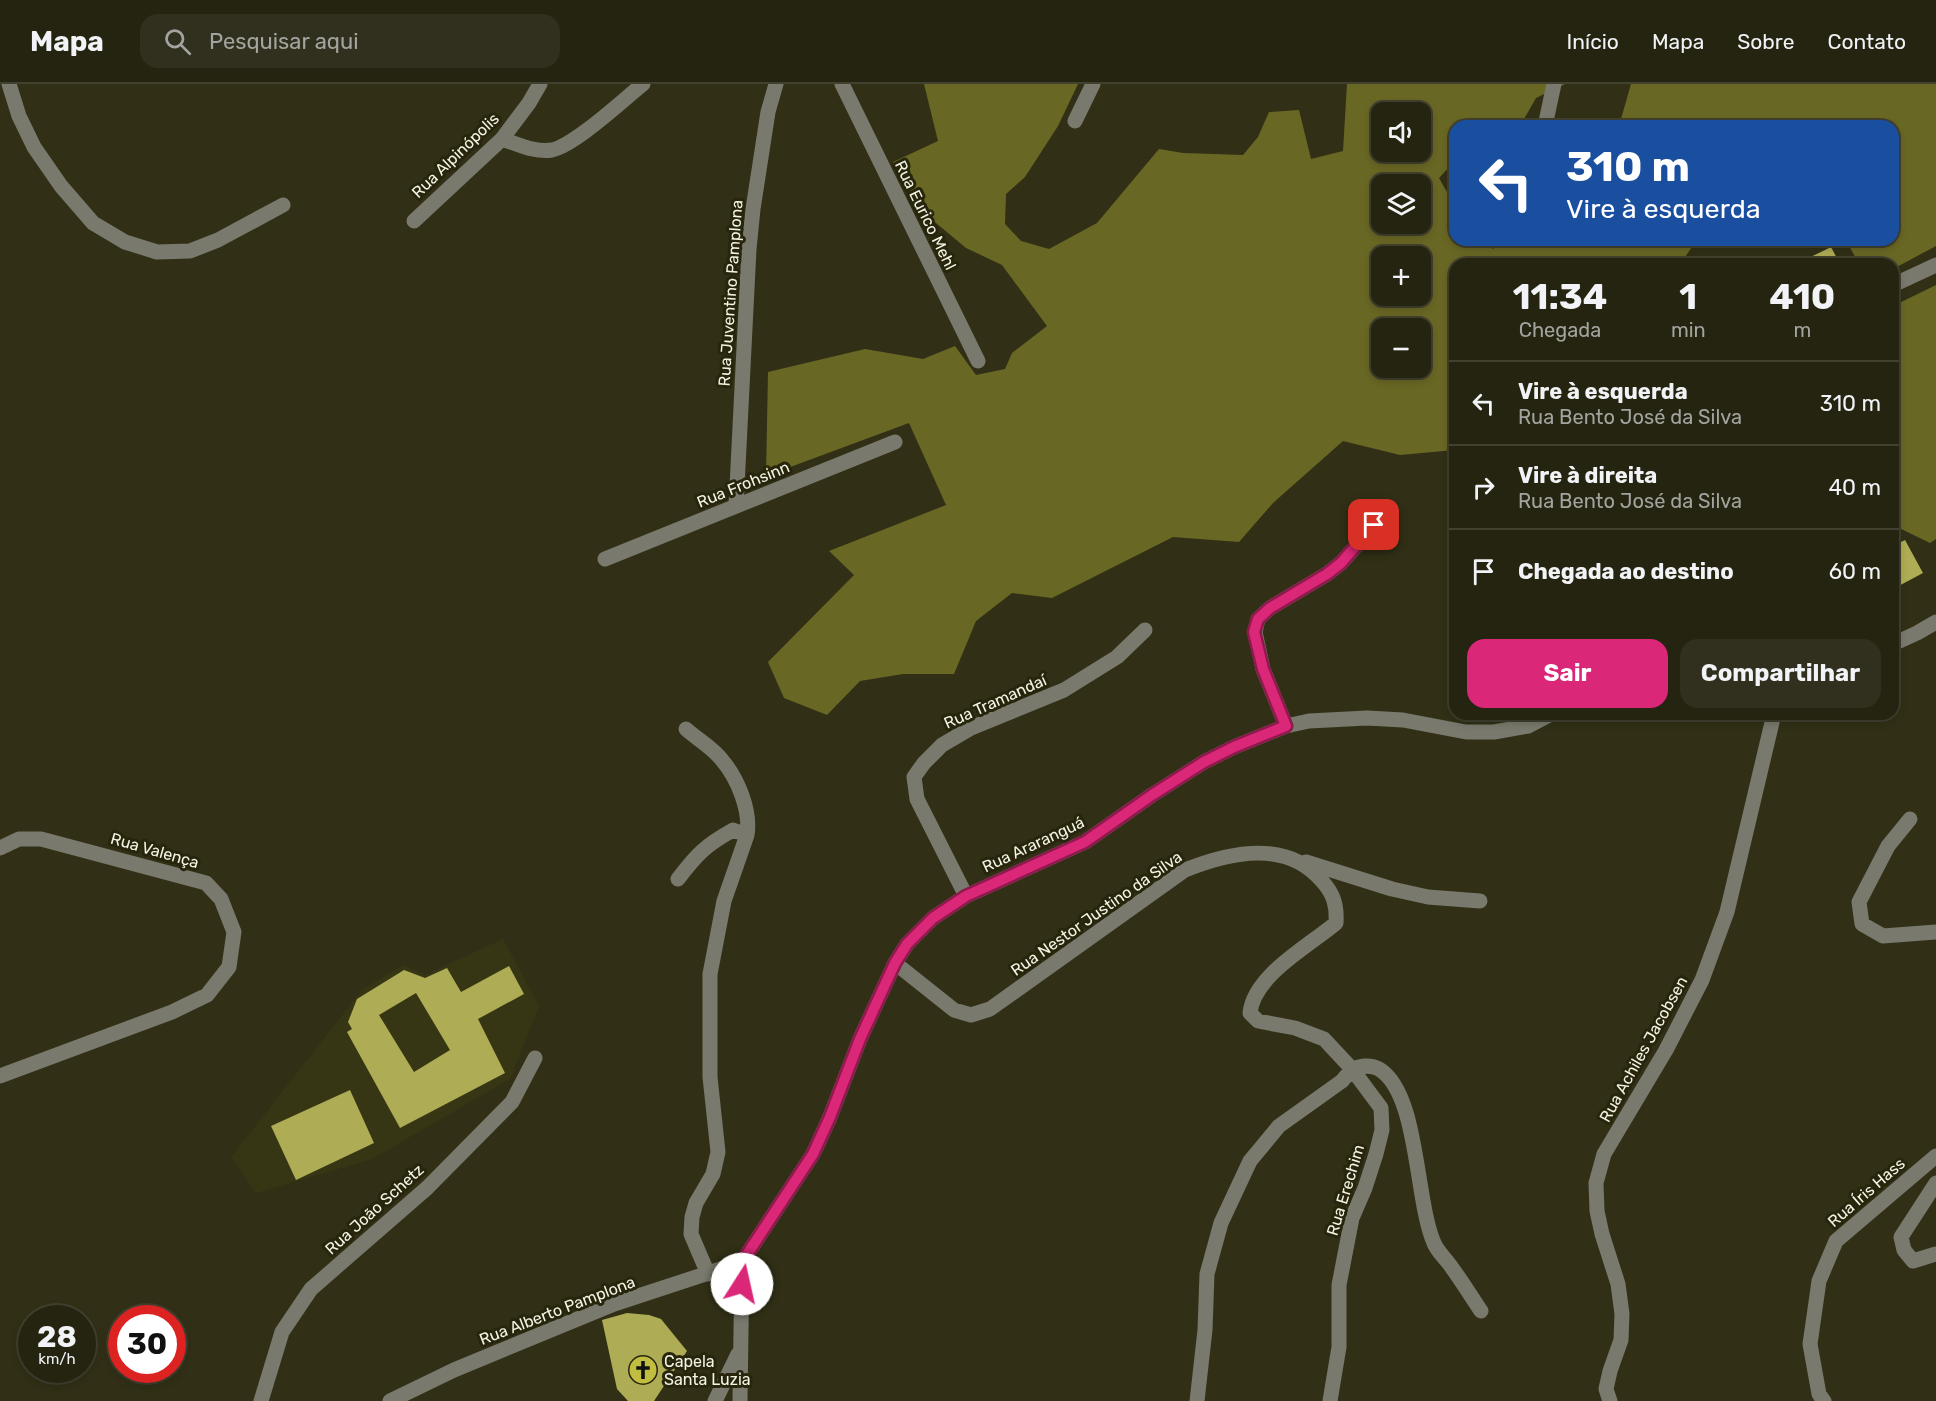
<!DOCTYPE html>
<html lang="pt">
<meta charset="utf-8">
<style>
body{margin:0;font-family:Rubik,sans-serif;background:#31301e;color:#f1f3f6;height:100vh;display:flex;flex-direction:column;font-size:22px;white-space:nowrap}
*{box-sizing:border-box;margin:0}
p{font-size:20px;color:#a3a49f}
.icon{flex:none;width:33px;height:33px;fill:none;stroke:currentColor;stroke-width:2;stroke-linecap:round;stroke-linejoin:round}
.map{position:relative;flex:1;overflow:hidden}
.sheet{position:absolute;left:1449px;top:174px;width:450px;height:462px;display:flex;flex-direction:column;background:#252410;border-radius:18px;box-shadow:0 3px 9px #0003,0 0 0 2px #424130}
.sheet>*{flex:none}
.banner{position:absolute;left:1449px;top:36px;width:450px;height:126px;border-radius:18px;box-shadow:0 3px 9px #0003,0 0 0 2px #424130;background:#1a4fa0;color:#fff;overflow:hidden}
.fabs{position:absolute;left:1371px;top:18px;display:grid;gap:12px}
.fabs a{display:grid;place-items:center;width:60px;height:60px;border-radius:12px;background:#252410;box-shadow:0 3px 9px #0003,0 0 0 2px #424130;font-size:30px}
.speed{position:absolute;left:18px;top:1221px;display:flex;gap:12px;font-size:30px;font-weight:700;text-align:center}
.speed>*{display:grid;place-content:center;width:78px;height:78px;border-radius:50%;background:#252410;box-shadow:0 3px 9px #0003,0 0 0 2px #424130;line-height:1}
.speed small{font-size:15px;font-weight:400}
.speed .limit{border:9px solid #d22;background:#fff;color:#111}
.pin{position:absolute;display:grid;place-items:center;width:51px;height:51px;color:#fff;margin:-26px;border-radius:12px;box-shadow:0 3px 9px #0006}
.me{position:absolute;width:66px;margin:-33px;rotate:10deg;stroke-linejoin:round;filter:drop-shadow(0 0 4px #0008)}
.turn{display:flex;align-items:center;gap:21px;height:126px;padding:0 18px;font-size:27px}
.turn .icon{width:78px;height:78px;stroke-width:2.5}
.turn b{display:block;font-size:42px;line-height:51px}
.eta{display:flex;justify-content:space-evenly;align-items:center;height:102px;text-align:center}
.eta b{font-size:36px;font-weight:700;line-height:42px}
.cta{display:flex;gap:12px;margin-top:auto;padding:12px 18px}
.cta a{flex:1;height:69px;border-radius:18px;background:#db2777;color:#fff;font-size:24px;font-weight:700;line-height:69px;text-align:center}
.cta a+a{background:#31301e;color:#f1f3f6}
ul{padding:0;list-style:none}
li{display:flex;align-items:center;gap:18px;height:84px;padding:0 18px;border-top:2px solid #424130}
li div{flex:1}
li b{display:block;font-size:22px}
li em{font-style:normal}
header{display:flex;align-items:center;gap:36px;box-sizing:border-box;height:84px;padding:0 30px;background:#252410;border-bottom:2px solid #424130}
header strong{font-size:28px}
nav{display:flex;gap:33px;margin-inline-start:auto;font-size:21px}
.search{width:420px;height:54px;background:#31301e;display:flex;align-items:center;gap:15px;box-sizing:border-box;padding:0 21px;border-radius:18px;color:#a3a49f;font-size:22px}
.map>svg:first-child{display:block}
</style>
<header>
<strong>Mapa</strong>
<div class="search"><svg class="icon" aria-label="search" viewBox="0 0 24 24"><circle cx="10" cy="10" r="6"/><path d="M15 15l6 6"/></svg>Pesquisar aqui</div>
<nav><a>Início</a><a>Mapa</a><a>Sobre</a><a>Contato</a></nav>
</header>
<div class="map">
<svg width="1936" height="1317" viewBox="0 0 1936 1317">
<rect width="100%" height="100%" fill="#313016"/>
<path fill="#373614" d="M503,855L539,922L510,995L372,1075L256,1109L231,1073L362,906L403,881L425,891Z"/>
<path fill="#696724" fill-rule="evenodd" d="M924,0H1078L1058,42L1025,93L1006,110L1005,140L1021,157L1049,165L1097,139L1159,65L1183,69L1243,71L1258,53L1269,28L1299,26L1311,75L1343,67L1347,0H1565L1536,14L1520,42H1455V77L1439,94L1455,122V156H1481L1493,165L1500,156H1697L1680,180H1455V366L1400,371L1343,357L1273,419L1239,458L1173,453L1052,514L1012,509L976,537L954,590H903L860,597L827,631L784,614L768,578L854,491L829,467L946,421L909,339L766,392L768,288L865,265L923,275L955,262L976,291L1005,285L1012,269L1047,242L1002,181L966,164L924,129L893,78L938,57ZM1382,28H1420V68H1382ZM1382,100H1420V140H1382ZM1382,172H1420V212H1382ZM1382,244H1420V284H1382Z
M1631,0H1936V162L1893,185V180H1859L1846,156H1893V42H1619Z
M1936,201V455L1930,459L1893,441V222Z"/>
<path fill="#aeac54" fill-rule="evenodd" d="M1831,163L1840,180H1796L1825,166Z
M1905,456L1923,489L1893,505V462Z
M509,882L524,910L478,935L505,989L400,1044L347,948L352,945L348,938L357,915L404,886L425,894L447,884L461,908ZM416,909L450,966L414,988L379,931Z
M350,1006L374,1059L296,1096L271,1042Z
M627,1229L649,1231L661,1235L687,1267L654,1317H628L617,1305L602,1236Z"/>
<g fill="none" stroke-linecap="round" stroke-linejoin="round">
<path stroke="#79796d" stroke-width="15" d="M9,0L19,32L34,63L61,102L93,139L125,158L157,168L190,167L218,156L283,121
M842,0L978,277
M1075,37L1093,0
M1545,42L1554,0
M502,55C518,60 535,69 552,66C575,61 623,16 643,0
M414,137L502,55L529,19L540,0
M1893,201L1936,181
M736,422L749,165L753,125L768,28L776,0
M605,475L895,358
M1893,560L1917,549L1936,538
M1286,642L1263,585L1255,548L1258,535L1270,524L1327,490L1341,479L1383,432
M686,645C697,655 713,664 722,676C738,695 751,727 747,751
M1910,735L1888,762L1859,818L1862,840L1883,852L1936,848
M0,764L19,755H41L206,799L221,815L234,848L229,883L207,911L172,928L0,992
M1306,778L1392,805L1428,813L1480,817
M678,795C697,770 706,761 733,746L747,751L724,817L710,890V993L718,1068L713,1090L696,1119L692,1133L691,1150L708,1190
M966,812L917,715L914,693L924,679L942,661L971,644L1064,606L1117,573L1145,546
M895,879L954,926L971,931L990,925L1185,786C1230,768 1287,755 1322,797C1334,810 1337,822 1336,839C1309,862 1254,891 1250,929L1258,937L1295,944L1324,955L1352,985L1381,1024L1382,1046L1376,1070L1365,1104L1352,1134L1339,1201V1263L1330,1317
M1352,985C1361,982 1370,980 1379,985C1419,1009 1415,1116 1434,1159C1437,1167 1445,1174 1450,1181C1461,1196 1471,1212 1481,1227
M1936,1099L1901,1153L1904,1166L1913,1177L1936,1170
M261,1317L282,1248L311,1205L427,1104L512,1018L535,974
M390,1317L454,1286L614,1220L742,1178
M715,1317L738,1270
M740,1317L742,1178L813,1070L830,1033L860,955L895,879L907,860L933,834L966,812L1085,758L1152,711L1204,678L1234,663L1286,642L1309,637L1367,634L1403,636L1466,648H1494L1528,642L1551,630
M1197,1317L1205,1246L1207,1190L1221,1139L1250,1077L1279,1042L1342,997L1352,985
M1610,1317L1606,1305L1610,1287L1621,1256L1622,1230L1618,1200L1602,1150L1597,1127L1596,1099L1604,1070L1666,966L1702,896L1727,828L1774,630
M1824,1317L1819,1310L1810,1260L1819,1197L1836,1157L1936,1072"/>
</g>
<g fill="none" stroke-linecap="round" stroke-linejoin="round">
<g stroke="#8e194d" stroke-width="15">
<path id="route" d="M742,1200V1178L813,1070L830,1033L860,955L895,879L907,860L933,834L966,812L1085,758L1152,711L1204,678L1234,663L1286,642L1263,585L1254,548L1258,535L1270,524L1327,490L1341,479L1374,441"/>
</g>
<use href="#route" stroke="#db2777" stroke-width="10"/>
</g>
<defs>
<g id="church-disc" transform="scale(1.5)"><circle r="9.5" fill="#c1bd40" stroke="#27260c"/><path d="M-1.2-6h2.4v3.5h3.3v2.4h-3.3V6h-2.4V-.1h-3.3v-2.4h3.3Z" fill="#111"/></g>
</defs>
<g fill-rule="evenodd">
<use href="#church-disc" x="643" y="1286"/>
</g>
<g text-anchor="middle" stroke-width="6" stroke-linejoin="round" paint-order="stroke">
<g font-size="16" fill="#f3f4e4" stroke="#27260c">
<text transform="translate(455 71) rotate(-44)" y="6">Rua Alpinópolis</text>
<text transform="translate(926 131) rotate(64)" y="6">Rua Eurico Mehl</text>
<text transform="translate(730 209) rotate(-86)" y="6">Rua Juventino Pamplona</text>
<text transform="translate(743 400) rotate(-22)" y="6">Rua Frohsinn</text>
<text transform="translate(995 617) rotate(-24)" y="6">Rua Tramandaí</text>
<text transform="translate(1033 760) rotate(-25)" y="6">Rua Araranguá</text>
<text transform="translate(155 766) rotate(16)" y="6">Rua Valença</text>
<text transform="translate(1096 829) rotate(-35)" y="6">Rua Nestor Justino da Silva</text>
<text transform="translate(1643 965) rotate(-61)" y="6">Rua Achiles Jacobsen</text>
<text transform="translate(1345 1106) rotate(-73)" y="6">Rua Erechim</text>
<text transform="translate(1866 1108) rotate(-41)" y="6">Rua Íris Hass</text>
<text transform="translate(374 1125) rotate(-42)" y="6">Rua João Schetz</text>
<text transform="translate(557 1226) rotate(-21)" y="6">Rua Alberto Pamplona</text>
</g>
<g font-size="16" fill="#f3f4e4" stroke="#27260c" text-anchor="start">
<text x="664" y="1283">Capela<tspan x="664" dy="18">Santa Luzia</tspan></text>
</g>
</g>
</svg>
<div class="fabs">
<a><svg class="icon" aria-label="sound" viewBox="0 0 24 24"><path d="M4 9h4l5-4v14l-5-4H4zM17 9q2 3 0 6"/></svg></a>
<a><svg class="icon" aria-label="layers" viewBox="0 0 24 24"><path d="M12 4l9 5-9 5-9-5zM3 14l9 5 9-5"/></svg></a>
<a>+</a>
<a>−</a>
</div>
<div class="speed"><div>28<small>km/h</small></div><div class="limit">30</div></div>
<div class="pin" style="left:1374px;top:441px;background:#d93025"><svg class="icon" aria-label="arrive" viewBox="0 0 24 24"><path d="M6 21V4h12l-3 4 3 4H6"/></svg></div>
<svg class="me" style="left:742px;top:1200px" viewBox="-20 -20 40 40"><circle r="19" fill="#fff"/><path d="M0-13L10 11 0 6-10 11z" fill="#db2777"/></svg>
<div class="banner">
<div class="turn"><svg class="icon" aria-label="left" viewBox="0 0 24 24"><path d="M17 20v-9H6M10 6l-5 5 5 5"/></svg><div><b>310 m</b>Vire à esquerda</div></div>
</div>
<section class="sheet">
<div class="eta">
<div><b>11:34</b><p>Chegada</p></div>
<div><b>1</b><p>min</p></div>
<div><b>410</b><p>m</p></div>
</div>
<ul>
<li><svg class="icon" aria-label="left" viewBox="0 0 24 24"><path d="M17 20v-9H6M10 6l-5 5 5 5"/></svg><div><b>Vire à esquerda</b><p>Rua Bento José da Silva</p></div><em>310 m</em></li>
<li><svg class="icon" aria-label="right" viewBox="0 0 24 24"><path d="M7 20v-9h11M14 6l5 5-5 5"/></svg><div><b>Vire à direita</b><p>Rua Bento José da Silva</p></div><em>40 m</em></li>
<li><svg class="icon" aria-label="arrive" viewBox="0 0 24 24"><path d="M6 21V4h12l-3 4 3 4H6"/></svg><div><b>Chegada ao destino</b></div><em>60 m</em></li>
</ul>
<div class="cta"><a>Sair</a><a>Compartilhar</a></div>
</section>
</div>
